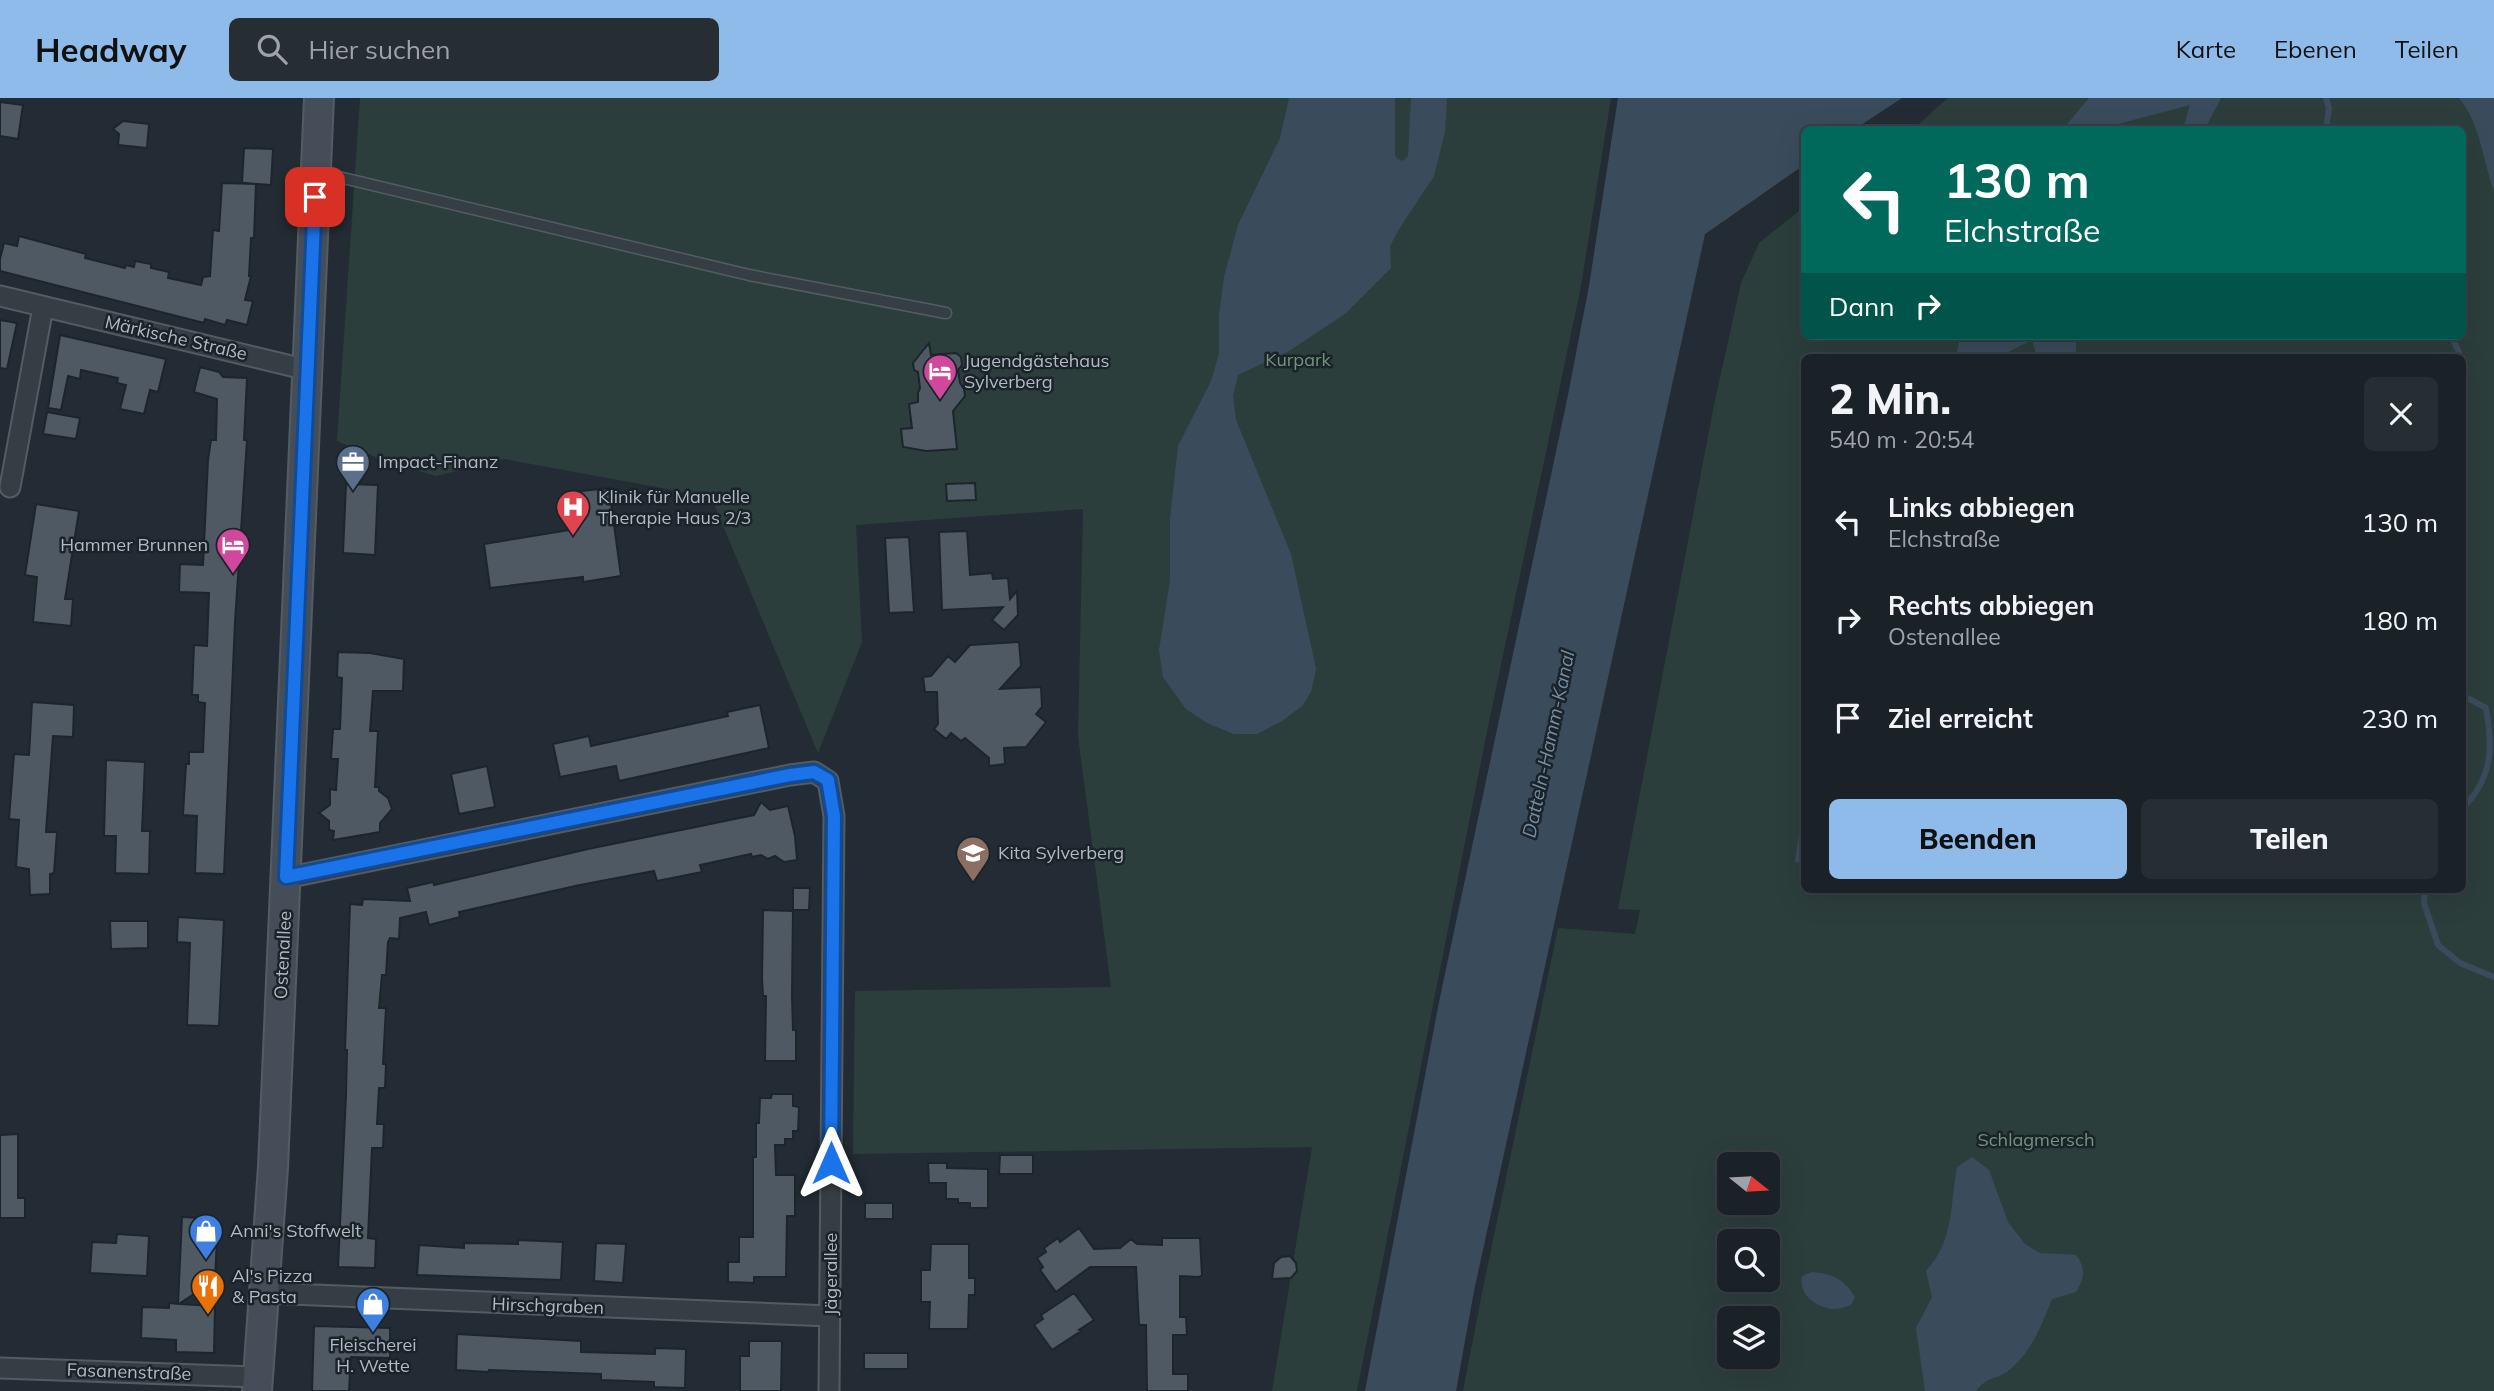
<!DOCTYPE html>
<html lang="de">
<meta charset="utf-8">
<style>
body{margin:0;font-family:Mulish,sans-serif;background:#272e33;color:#f1f3f6;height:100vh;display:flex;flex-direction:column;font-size:26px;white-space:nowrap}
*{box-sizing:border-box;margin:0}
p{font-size:23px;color:#9fa3a7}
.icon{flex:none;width:38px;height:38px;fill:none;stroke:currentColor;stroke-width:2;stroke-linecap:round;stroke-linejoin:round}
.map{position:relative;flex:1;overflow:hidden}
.drawer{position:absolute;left:1801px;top:256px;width:665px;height:539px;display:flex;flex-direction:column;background:#1a2127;border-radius:10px;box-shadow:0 7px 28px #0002,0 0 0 2px #383e44}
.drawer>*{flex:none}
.guide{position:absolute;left:1801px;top:28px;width:665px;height:214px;border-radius:10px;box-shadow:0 7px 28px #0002,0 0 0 2px #383e44;background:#00695c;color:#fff;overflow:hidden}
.needle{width:46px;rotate:108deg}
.fabs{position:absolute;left:1717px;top:1054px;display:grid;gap:14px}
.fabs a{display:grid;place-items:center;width:63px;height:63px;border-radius:10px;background:#1a2127;box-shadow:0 7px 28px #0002,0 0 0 2px #383e44;font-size:35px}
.pin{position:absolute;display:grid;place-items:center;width:60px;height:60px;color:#fff;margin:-30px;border-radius:14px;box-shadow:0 4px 10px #0006}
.me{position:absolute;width:77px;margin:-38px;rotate:0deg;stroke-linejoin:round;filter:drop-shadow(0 0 5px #0008)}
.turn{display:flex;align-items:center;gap:24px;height:147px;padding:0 28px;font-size:32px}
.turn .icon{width:91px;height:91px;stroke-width:2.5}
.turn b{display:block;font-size:49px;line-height:60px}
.then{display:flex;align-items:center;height:66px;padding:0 28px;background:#0003;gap:14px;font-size:26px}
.round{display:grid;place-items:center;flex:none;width:74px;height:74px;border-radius:10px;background:#272e33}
.headline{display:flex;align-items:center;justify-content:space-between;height:119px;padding:0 28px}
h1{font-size:42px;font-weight:800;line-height:52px}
.action{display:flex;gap:14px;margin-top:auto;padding:14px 28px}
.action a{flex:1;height:80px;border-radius:10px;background:#8ebbe9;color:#111;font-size:28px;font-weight:800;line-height:80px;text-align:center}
.action a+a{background:#272e33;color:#f1f3f6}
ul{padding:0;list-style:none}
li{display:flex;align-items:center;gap:21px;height:98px;padding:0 28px}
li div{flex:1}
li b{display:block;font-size:26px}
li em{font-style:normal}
header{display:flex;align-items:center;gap:42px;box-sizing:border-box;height:98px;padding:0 35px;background:#8ebbe9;color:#111}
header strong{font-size:33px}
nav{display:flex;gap:38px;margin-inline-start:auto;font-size:24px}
.search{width:490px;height:63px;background:#272e33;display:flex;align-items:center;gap:18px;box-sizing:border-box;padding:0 24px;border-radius:10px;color:#9fa3a7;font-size:26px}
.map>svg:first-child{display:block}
</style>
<header>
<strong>Headway</strong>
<div class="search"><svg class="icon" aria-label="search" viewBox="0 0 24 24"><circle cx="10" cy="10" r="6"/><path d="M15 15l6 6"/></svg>Hier suchen</div>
<nav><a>Karte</a><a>Ebenen</a><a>Teilen</a></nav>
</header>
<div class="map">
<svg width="2494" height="1293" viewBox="0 0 2494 1293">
<rect width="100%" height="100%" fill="#232c34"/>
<path fill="#2c3e3c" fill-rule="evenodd" d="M360,0H1611L1581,188L1486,638L1357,1293H1272L1312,1049L853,1056L855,893L1111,889L1078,638L1083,411L856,427L862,544L818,655L711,399L504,361L436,378L385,363L337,343Z
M1948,0H2485L2494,56V1293H1463L1482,1195L1558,830L1635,836L1640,812L1618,811L1713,312L1741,185L1759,145L1804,109V238H2462V32L1913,31ZM1804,259H2462V791H1804ZM1729,1066H1768V1104H1729ZM1729,1143H1768V1181H1729ZM1729,1220H1768V1258H1729Z"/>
<path fill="#3a4c5c" d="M1289,0H1395V57L1397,61L1403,63L1408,58L1411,0H1447L1445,34L1434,78L1399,131L1390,148L1391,170L1345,216L1289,253L1238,277L1233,298L1236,322L1291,456L1316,571L1311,594L1302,608L1282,623L1257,636H1234L1207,625L1186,611L1163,579L1159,552L1170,483V421L1178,348L1211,283L1219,256V218L1224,179L1238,127L1280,40Z
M1618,0H1902L1855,31L1804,32V67L1705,136L1474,1193L1456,1293H1365L1439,904L1567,302L1589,188Z
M2089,0H2221L2205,31H2183L2190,7L2099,31H2063Z
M2459,0H2494V93C2483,63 2480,25 2459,0Z
M1960,238H2076V259H2037L2032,242L1998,259H1956Z
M1804,701V765L1795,764Z
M1972,1059L1989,1072L2008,1124L2025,1146L2040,1155L2076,1157C2086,1171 2085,1179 2076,1194L2052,1201C2041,1228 2032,1254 2008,1273C1995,1283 1990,1276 1976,1293H1925L1916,1230L1932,1199L1926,1173C1954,1143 1950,1107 1957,1069Z
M1812,1174C1833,1176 1844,1181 1855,1199L1851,1207C1846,1209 1839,1211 1834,1211C1816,1210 1798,1196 1802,1178Z"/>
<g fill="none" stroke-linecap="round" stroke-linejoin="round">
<path stroke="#3a4c5c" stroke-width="6" d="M2326,0L2329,10L2326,32
M2451,238L2459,254V259
M2462,597L2486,610C2493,651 2493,679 2462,711
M2425,791L2424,805L2438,847L2460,865L2494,879"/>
</g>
<path fill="#4e5963" stroke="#1d252c" stroke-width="2" d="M0,4L23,7L18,41L0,38Z
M123,23L149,26L147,50L118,47L119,36L113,31Z
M244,50L273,51L271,87L242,85Z
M222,85L256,86L254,140H251L249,178H251L245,202L253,203L247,227L227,222L225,227L205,221L204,225L0,173V161L4,145L17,148L19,138L86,156L85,160L125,170L126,167L134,169L135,163L151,166V170L169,174L168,180L201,187L203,179L210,178L213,132L219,133Z
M0,222L17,225L7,271L0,270Z
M60,237L166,261L158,294L150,292L144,316L120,311L126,287L117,285L118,280L81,272L80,281L68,278L61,312L48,310Z
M929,245L931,257L956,255L961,259L962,267L958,272L960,285L964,291L965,298L953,313L957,351L926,353L903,349L901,331L912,330L909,306L918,304V295L920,290L918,274L914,272L913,265Z
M200,269L219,274L223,279L247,280L244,342H247L235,524L224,776L195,775L197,718L183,717L186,666H189V654H203L205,605L198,604V597H192L194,547L207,548L209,495L179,494L180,466L203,467L208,362L211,342H216L217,301L194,294Z
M47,314L80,320L76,341L43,336Z
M975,385L976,402L947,403L946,386Z
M346,386L378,387L375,457L343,455Z
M609,390L621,478L583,484V479L490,490L484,446L576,431L572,394Z
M36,406L79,413L65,501H73L71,528L33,524L37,479L25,477Z
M967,433L970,477L992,475L993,481L1008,480L1010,501L1017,493L1018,517L1004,532L992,522L1003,509L942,512L939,434Z
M909,439L914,514L889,515L885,440Z
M1019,544L1021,568L1000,591L1041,589L1042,609L1036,616L1046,624L1026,649L1004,650L1005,666L989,668V660L965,640L961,643L951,635L946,641L934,631L938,626L937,594H925L923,579L931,578L948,558L955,564L970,547Z
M338,554L370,555L404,561L403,593H373L370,633H378L375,689H379V693L388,700L392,711L380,725V734L333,742L334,733L329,732V723L319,715L330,707V691L336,692L338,661H331L333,631H340L342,580L337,579Z
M32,604L74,607L73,639L53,638L46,734H57L54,775L50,776V796L30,797L29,771L16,769L19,722L9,721L14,656L29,657Z
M760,607L769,650L619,683L616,668L560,679L553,646L589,638L591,648L728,618L727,614Z
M106,662L145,664L142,733H150L149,776L115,775L116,738H104Z
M487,668L495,709L459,716L451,676Z
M761,704L770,712L788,708L795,738L797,762L784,764L775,758L768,761L761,757L752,759L751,756L700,767L702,774L657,783L654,773L580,787L459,814L460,819L429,827L426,814L400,820L399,841L390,840L388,844L386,877H382L379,910H386L383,966H386L385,990H379L377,1026H384L383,1050H372L368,1140L376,1141L375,1170L338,1169L346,997L347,952H345L350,806L362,807L363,801L410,803L407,790L433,784L434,787L588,751L754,717Z
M793,790H810L809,812H793Z
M763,812L793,813L792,898L793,932H796V963H765L766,898H763L762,881Z
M178,819L224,822L219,928L187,927L190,845L177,844Z
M110,823H148V850L111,851Z
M772,996H793V1008L799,1009L798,1033H793V1041H785V1047H775L776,1077H795V1118H787L786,1179H754V1185L728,1184V1164H739V1139H753V1059H756V1025H759L760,1000H771Z
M18,1036V1100H25V1120H0V1037Z
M1000,1057H1033V1076H999Z
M928,1065H947V1070L988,1071V1110H970V1105H958V1101H946V1085H929Z
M865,1105H893V1121H865Z
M182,1119L218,1121L215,1182L179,1206L215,1208L214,1255L176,1254V1242L141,1240L142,1209L169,1210V1205L178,1206Z
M1079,1130L1094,1151L1120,1150L1131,1141L1137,1146L1162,1147V1140H1200L1202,1177L1199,1179L1180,1178V1219H1186L1187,1237H1173V1276H1188V1293H1147L1146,1227H1139L1136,1169H1090L1056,1194L1040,1172L1043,1169L1037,1160L1046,1154L1044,1150L1058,1140L1060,1144Z
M117,1136L149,1138L147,1178L90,1175L92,1144L116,1145Z
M518,1142L563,1144L561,1182L417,1177L419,1147L464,1150V1145L518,1146Z
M596,1145L626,1146L623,1185L594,1183Z
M931,1146H969V1180H975V1197H969L968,1231H929L930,1204H921V1172H930Z
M1290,1158L1296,1165L1297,1173L1291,1180L1272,1181L1274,1165L1281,1159Z
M1074,1195L1094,1222L1079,1232L1081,1233L1052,1252L1034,1227L1043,1221L1041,1217Z
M314,1228L390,1230V1260L351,1259L349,1293H312Z
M457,1236L581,1243V1254L655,1256V1250L686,1251L685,1290L654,1289V1284L601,1282V1276L489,1272L488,1274L456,1272Z
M749,1243H782L781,1293H740V1258H749Z
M864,1255H908V1271H864Z"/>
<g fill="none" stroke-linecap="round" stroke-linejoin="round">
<g stroke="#545c63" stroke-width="13">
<path id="service" d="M318,74L749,177L946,215"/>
</g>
<g stroke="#545c63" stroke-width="23">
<path id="minor" d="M0,198L308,272
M10,389L43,209
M286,780L790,677L814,674L828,683L834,718L829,1293
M266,1195L830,1218
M0,1270L258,1279"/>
</g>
<g stroke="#545c63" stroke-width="32">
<path id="secondary" d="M257,1293L273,1069L319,0"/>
</g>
<use href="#service" stroke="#363e45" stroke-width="10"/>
<use href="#minor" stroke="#363e45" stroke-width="19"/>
<use href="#secondary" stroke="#454e58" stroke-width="28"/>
</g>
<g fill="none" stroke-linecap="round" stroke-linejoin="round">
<g stroke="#114b97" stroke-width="18">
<path id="route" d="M315,99L286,779L790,677L814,674L828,682L834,718L831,1065"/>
</g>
<use href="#route" stroke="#1a73e8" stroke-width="12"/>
</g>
<defs>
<g id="hotel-pin" transform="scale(1.75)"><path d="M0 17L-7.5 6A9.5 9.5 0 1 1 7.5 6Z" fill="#d1479c" stroke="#1b232a"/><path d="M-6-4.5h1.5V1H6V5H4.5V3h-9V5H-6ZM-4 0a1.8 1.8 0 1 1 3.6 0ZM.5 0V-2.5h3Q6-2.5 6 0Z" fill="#fff"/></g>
<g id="office-pin" transform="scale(1.75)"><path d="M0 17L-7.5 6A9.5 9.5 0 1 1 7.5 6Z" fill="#5c6f8a" stroke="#1b232a"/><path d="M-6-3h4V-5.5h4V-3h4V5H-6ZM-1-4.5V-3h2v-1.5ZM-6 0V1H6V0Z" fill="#fff"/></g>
<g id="hospital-pin" transform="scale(1.75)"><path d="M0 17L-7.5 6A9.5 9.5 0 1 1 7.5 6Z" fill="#e0444e" stroke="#1b232a"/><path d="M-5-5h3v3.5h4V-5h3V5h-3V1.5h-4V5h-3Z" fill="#fff"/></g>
<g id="school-pin" transform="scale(1.75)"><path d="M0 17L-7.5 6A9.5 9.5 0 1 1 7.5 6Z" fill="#8d6e63" stroke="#1b232a"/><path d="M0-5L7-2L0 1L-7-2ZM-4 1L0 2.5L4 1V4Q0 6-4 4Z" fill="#fff"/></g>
<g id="shop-pin" transform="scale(1.75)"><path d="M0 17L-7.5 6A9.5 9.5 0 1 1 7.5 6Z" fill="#3f7fe0" stroke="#1b232a"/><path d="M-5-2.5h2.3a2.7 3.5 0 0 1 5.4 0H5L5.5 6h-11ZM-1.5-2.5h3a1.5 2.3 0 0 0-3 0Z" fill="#fff"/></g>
<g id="restaurant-pin" transform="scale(1.75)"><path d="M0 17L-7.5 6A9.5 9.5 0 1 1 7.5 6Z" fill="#e8710a" stroke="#1b232a"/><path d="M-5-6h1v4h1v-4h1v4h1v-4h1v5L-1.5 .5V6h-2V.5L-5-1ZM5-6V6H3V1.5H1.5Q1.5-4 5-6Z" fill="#fff"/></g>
</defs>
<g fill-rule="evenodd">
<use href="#hotel-pin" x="940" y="273"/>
<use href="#office-pin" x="353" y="364"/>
<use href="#hospital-pin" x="573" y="409"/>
<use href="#hotel-pin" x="233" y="447"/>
<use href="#school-pin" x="973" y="755"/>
<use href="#shop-pin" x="206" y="1133"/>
<use href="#restaurant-pin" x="208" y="1188"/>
<use href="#shop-pin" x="373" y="1206"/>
</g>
<g text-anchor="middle" stroke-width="5" stroke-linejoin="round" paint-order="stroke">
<g font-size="18" fill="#b1b9c2" stroke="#1b232a">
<text transform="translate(176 240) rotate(13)" y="6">Märkische Straße</text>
<text transform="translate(283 857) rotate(-87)" y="6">Ostenallee</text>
<text transform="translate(831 1176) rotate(-90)" y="6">Jägerallee</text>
<text transform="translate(548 1208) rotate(2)" y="6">Hirschgraben</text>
<text transform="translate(129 1274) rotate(2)" y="6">Fasanenstraße</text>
</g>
<g font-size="18" fill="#729577" stroke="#1b232a">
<text x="1298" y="268">Kurpark</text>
<text x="2036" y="1048">Schlagmersch</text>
</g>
<g font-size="18" fill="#b1b9c2" stroke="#1b232a" text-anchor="start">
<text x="964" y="269">Jugendgästehaus<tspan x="964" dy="21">Sylverberg</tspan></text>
<text x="378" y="370">Impact-Finanz</text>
<text x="598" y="405">Klinik für Manuelle<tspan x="598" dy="21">Therapie Haus 2/3</tspan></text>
<text x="208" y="453" text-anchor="end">Hammer Brunnen</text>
<text x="998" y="761">Kita Sylverberg</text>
<text x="230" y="1139">Anni's Stoffwelt</text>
<text x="232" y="1184">Al's Pizza<tspan x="232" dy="21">&amp; Pasta</tspan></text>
<text x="373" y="1253" text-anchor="middle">Fleischerei<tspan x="373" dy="21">H. Wette</tspan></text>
</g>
<g font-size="19" font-style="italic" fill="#758da2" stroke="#1b232a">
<text transform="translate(1548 646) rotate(-78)" y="7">Datteln-Hamm-Kanal</text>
</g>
</g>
</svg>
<div class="fabs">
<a><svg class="needle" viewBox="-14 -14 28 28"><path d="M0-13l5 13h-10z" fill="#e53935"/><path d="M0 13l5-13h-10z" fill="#9fa3a7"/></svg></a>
<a><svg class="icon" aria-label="search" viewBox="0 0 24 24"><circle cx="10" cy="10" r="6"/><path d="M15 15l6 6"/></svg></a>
<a><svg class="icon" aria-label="layers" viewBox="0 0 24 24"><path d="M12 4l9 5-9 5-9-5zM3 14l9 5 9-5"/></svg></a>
</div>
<div class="pin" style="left:315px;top:99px;background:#d93025"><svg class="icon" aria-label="arrive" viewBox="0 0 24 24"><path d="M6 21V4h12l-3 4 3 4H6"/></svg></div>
<svg class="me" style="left:831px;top:1065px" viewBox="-20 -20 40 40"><path d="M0-17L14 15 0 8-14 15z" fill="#1a73e8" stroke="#fff" stroke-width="4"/></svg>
<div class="guide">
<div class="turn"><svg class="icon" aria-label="left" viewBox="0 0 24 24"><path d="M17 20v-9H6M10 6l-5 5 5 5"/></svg><div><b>130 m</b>Elchstraße</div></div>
<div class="then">Dann<svg class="icon" aria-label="right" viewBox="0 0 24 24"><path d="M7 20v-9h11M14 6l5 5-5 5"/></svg></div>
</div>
<section class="drawer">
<div class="headline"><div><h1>2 Min.</h1><p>540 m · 20:54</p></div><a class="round"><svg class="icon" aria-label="close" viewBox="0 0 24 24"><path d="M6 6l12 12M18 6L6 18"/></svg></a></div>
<ul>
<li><svg class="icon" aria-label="left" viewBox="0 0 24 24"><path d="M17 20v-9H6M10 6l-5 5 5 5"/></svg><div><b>Links abbiegen</b><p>Elchstraße</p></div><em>130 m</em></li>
<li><svg class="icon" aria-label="right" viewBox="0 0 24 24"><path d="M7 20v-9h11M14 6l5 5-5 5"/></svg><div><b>Rechts abbiegen</b><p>Ostenallee</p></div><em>180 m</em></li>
<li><svg class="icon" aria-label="arrive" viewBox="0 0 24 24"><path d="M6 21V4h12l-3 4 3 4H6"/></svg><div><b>Ziel erreicht</b></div><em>230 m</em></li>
</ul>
<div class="action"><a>Beenden</a><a>Teilen</a></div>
</section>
</div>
